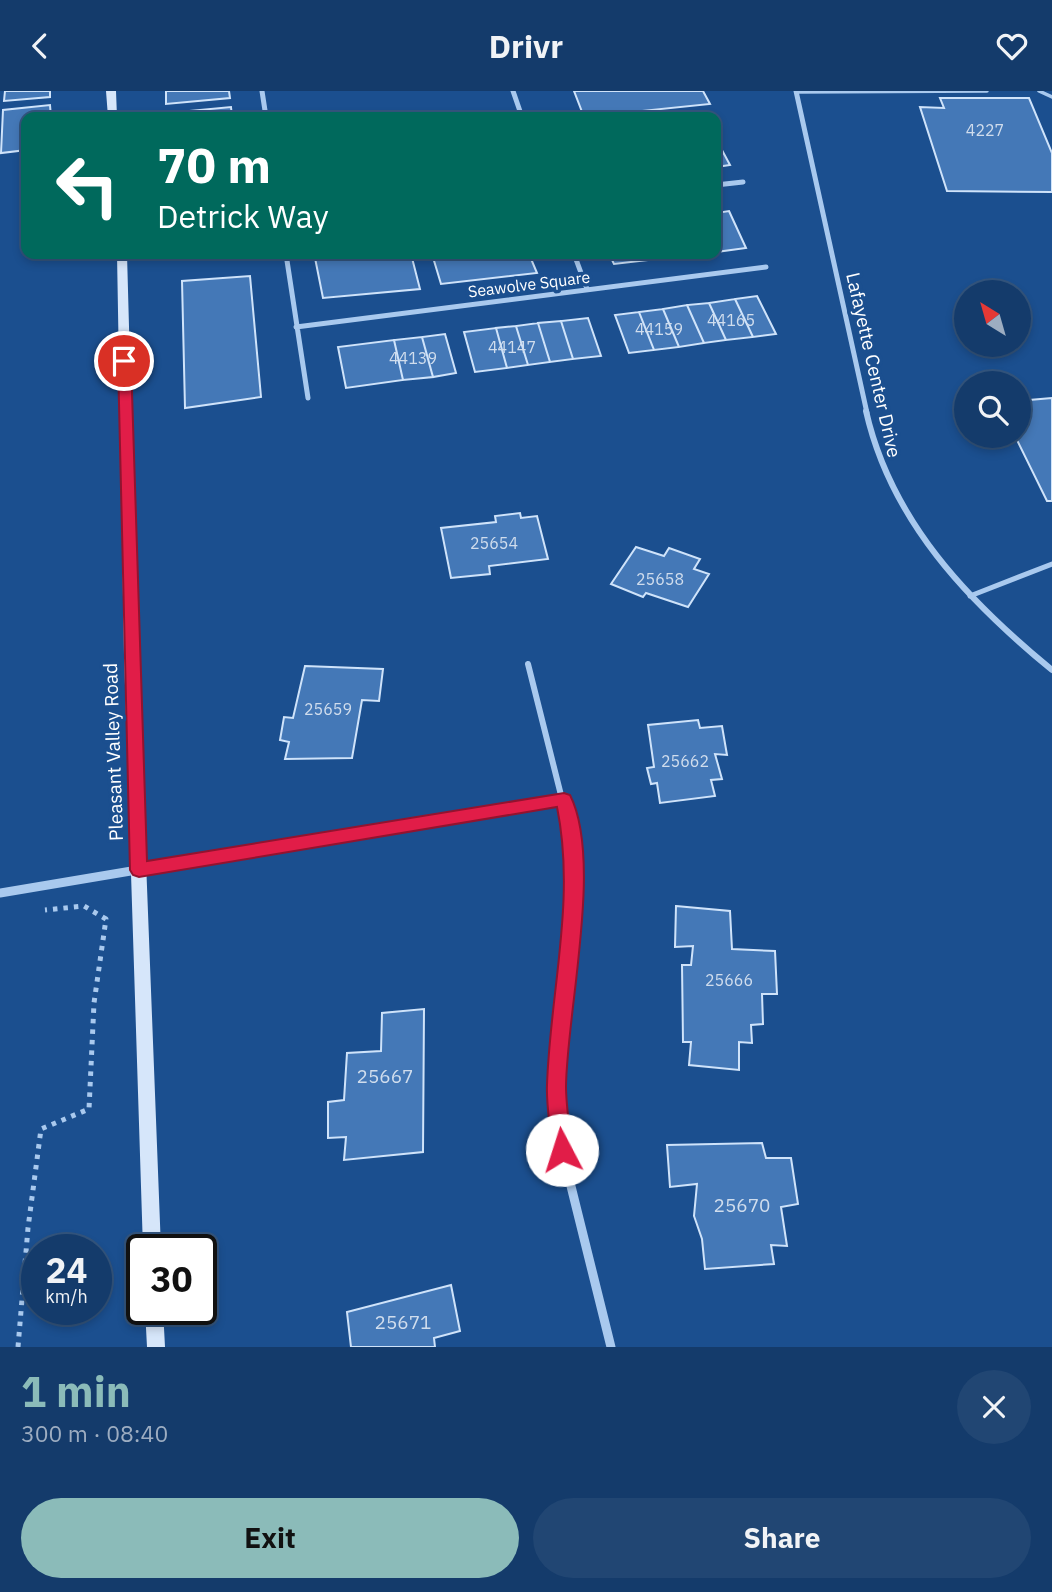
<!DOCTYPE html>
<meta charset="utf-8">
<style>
body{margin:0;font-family:"IBM Plex Sans",sans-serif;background:#214673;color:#f1f3f6;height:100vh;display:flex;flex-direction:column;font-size:26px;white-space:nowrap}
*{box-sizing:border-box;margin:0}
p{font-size:23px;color:#9dadc1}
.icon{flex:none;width:38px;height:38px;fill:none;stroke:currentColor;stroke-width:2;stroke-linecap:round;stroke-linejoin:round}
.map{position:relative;height:1256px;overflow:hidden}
.side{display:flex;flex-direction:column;background:#143b6b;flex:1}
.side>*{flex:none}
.top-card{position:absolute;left:21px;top:21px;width:700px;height:147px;border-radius:14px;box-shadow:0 4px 10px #0003,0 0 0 2px #33557e;background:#00695c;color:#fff;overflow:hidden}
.needle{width:46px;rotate:323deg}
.controls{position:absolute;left:954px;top:189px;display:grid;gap:14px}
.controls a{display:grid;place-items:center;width:77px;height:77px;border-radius:50%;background:#143b6b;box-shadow:0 4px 10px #0003,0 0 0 2px #33557e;font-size:35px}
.speed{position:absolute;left:21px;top:1143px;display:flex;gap:14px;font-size:35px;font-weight:700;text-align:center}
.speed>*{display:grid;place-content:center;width:91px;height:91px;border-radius:50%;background:#143b6b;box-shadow:0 4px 10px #0003,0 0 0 2px #33557e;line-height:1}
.speed small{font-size:18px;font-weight:400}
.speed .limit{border:4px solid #111;border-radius:10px;background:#fff;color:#111}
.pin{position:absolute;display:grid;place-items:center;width:60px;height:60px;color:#fff;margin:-30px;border:4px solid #fff;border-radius:50%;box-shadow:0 2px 7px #0007}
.me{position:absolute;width:77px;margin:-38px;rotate:355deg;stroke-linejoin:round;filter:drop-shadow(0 0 5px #0008)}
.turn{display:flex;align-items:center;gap:24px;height:147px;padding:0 21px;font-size:32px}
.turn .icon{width:91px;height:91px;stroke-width:2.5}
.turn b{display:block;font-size:49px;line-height:60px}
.round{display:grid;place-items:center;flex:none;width:74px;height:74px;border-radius:37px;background:#214673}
.headline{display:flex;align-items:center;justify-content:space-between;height:119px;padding:0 21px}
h1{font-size:42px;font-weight:700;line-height:52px;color:#8bbbb9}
.cta{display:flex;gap:14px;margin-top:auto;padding:14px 21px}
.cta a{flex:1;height:80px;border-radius:42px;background:#8bbbb9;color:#111;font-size:28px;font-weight:700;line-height:80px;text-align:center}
.cta a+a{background:#214673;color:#f1f3f6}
header{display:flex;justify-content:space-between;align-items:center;height:91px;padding:0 21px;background:#143b6b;font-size:32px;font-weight:700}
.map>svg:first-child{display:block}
</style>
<header><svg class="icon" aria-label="back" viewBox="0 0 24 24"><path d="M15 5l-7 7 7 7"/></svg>Drivr<svg class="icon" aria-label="heart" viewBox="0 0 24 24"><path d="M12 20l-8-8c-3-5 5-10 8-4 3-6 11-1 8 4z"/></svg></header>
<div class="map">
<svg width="1052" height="1256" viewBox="0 0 1052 1256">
<rect width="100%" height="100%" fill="#1b4f8f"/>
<path fill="#4478b7" stroke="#cfe3fa" stroke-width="2" d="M5,0H50V6L4,10Z
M166,0H229L230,7L166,13Z
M574,0H703L710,13L584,26Z
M940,7H1029L1052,62V101L947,100L920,16L944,17Z
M50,14L51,26H26V59L1,62L3,19Z
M231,16L232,26H169V22Z
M716,48L730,74L716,76Z
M729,120L746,157L716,161V122Z
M356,163H411L420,198L323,207L315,167Z
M432,163H529L537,182L441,193Z
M609,163H700L614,173Z
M250,185L261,306L185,317L182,190Z
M757,205L776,243L753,246L735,208Z
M735,208L753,246L726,249L709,212Z
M709,212L726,249L704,252L687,214Z
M687,214L704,252L679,256L663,218Z
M663,218L679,256L654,259L639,221Z
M639,221L654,259L629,262L615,224Z
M588,227L601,265L573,268L561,230Z
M561,230L573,268L550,271L538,232Z
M538,232L550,271L528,274L516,235Z
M516,235L528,274L507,277L496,237Z
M496,237L507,277L475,281L464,241Z
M445,243L456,282L433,286L422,246Z
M422,246L433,286L403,289L394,249Z
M394,249L403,289L346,297L338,256Z
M1052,307V410H1047L1015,345H1018V310Z
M520,422L521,427L537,425L548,468L489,475L490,483L451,487L441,437L496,431L495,425Z
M636,456L664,465L669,457L700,468L694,478L709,483L688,516L646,502L643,506L611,493Z
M305,575L383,578L379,610L362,609L352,667L285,668L289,651L280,649L284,626L293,627Z
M698,629L700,637L722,635L727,664L715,663L722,688L711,689L715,705L660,712L657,692L651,693L647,677L654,676L648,634Z
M676,815L730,820L732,858L775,860L777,903H762L763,933L751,934L752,952L739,951V979L689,974L691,951H683L682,874H691L693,855L675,856Z
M424,918L423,1061L344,1069L346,1046L328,1047V1011L344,1009L347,962L381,960L382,922Z
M762,1052L766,1067H791L798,1113L781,1116L787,1155L771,1154L774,1173L705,1178L702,1148L694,1125L697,1093L670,1096L667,1054Z
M451,1194L460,1240L434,1247L435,1256H351L347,1221Z"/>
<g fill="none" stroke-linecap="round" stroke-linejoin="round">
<path stroke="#a9c9ee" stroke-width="5" stroke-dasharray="4.5 6" stroke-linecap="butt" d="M18,1256L28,1137L41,1038L89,1018L94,912L106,828L84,815L45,819"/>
<path stroke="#a9c9ee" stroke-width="3.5" d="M1039,0L1052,6
M796,1L987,0"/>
<path stroke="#a9c9ee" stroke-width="5" d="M970,505L1052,473"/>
<path stroke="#a9c9ee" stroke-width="5" d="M262,0L266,26
M513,0L522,26
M796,0L867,322
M716,94L743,91
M286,163L308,307
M574,163L587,198
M296,236L766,176"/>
<path stroke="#a9c9ee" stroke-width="6" d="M866,320C891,430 968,510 1052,579
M528,573L568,732
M419,732L564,708"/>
<path stroke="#a9c9ee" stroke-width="9" d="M568,730L573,752L574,796L556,996L562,1059L611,1256
M0,802L429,730"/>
<path fill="#d6e6fa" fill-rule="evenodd" d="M106,0H116L117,26H108Z
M117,163H127L138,563L161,1158H143L124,563Z
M145,1218H163L165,1256H147Z"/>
</g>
<path fill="#e11d48" stroke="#92132f" stroke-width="2" d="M124,266L131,270L147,770L564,702L570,704C603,769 567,919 566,995C566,1016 570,1038 572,1059L569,1065L562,1068L555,1065L552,1059C551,1038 546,1015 547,994C550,901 576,809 557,716L139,786L133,784L130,779L118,270Z"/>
<g text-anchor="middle" stroke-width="7" stroke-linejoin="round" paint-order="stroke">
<g font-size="16" fill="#d0dded">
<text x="985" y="45">4227</text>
<text x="731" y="235">44165</text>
<text x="659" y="244">44159</text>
<text x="512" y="262">44147</text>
<text x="413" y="273">44139</text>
<text x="494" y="458">25654</text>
<text x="660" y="494">25658</text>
<text x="328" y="624">25659</text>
<text x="685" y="676">25662</text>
<text x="729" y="895">25666</text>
</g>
<g font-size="16" fill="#fff" stroke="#1b4f8f">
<text transform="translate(529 193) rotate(-7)" y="6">Seawolve Square</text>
</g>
<g font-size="19" fill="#fff" stroke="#1b4f8f">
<text transform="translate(874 274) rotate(77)" y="7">Lafayette Center Drive</text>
<text transform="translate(113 661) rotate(-92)" y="7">Pleasant Valley Road</text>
</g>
<g font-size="19" fill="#d0dded">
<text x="385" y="992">25667</text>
<text x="742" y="1121">25670</text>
<text x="403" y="1238">25671</text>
</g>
</g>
</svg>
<div class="controls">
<a><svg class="needle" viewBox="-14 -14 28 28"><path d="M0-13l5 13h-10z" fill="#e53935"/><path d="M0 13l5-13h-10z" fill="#9dadc1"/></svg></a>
<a><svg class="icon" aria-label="search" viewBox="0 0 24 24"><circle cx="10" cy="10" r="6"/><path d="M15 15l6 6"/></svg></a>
</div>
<div class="speed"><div>24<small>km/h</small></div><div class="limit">30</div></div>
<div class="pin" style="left:124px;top:270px;background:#d93025"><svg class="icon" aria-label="arrive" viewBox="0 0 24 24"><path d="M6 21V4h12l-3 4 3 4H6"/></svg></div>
<svg class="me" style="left:562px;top:1059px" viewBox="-20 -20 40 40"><circle r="19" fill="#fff"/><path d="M0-13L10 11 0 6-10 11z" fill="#e11d48"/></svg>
<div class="top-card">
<div class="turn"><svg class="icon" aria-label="left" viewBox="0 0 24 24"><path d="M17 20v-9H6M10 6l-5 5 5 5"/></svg><div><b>70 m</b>Detrick Way</div></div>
</div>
</div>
<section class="side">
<div class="headline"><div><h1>1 min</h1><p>300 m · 08:40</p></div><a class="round"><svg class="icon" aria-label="close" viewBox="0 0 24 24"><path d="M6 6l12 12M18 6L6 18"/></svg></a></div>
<div class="cta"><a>Exit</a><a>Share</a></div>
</section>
